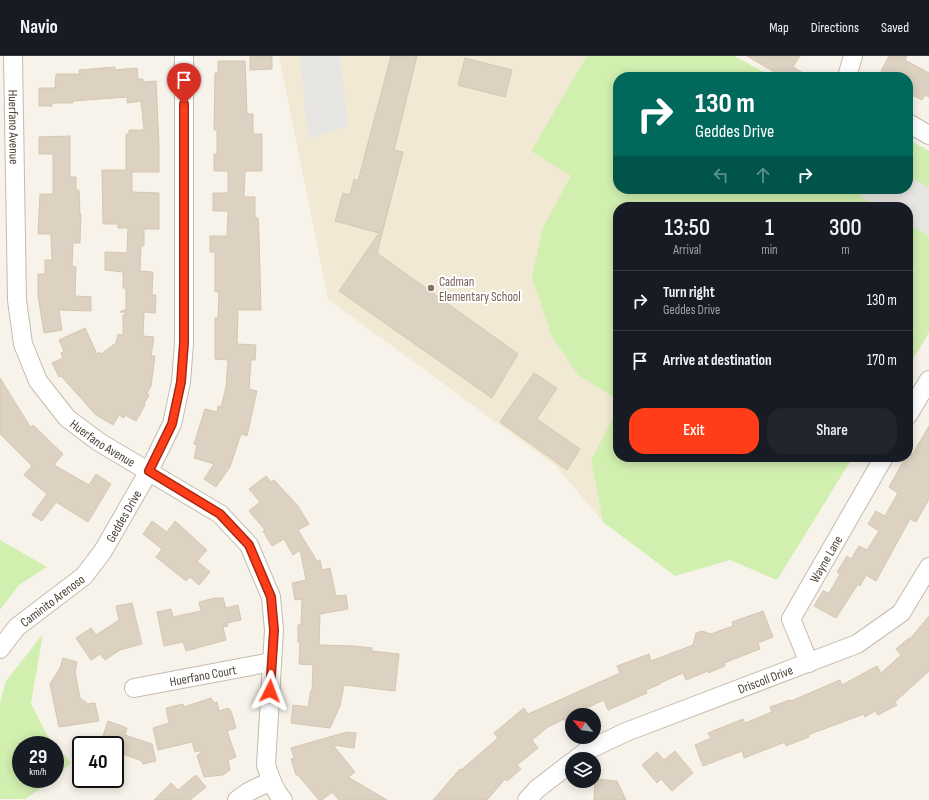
<!DOCTYPE html>
<style>
body{margin:0;font-family:"Sofia Sans Condensed",sans-serif;background:#20242c;color:#f1f3f6;height:100vh;display:flex;flex-direction:column;font-size:15px;white-space:nowrap}
*{box-sizing:border-box;margin:0}
p{font-size:13px;color:#9ea1a6}
.icon{flex:none;width:22px;height:22px;fill:none;stroke:currentColor;stroke-width:2;stroke-linecap:round;stroke-linejoin:round}
.map{position:relative;flex:1;overflow:hidden}
.panel{position:absolute;left:613px;top:146px;width:300px;height:260px;display:flex;flex-direction:column;background:#171b24;border-radius:16px;box-shadow:0 2px 10px #0003}
.panel>*{flex:none}
.banner{position:absolute;left:613px;top:16px;width:300px;height:122px;border-radius:16px;box-shadow:0 2px 10px #0003;background:#00695c;color:#fff;overflow:hidden}
.needle{width:26px;rotate:300deg}
.controls{position:absolute;left:565px;top:652px;display:grid;gap:8px}
.controls a{display:grid;place-items:center;width:36px;height:36px;border-radius:50%;background:#171b24;box-shadow:0 2px 10px #0003;font-size:20px}
.speed{position:absolute;left:12px;top:680px;display:flex;gap:8px;font-size:20px;font-weight:700;text-align:center}
.speed>*{display:grid;place-content:center;width:52px;height:52px;border-radius:50%;background:#171b24;box-shadow:0 2px 10px #0003;line-height:1}
.speed small{font-size:10px;font-weight:400}
.speed .limit{border:2px solid #111;border-radius:6px;background:#fff;color:#111}
.pin{position:absolute;display:grid;place-items:center;width:34px;height:34px;color:#fff;margin:-41px -17px;border-radius:50% 50% 50% 0;rotate:-45deg;box-shadow:0 0 4px #0007}
.pin .icon{rotate:45deg}
.me{position:absolute;width:44px;margin:-22px;rotate:3deg;stroke-linejoin:round;filter:drop-shadow(0 0 3px #0008)}
.turn{display:flex;align-items:center;gap:14px;height:84px;padding:0 16px;font-size:18px}
.turn .icon{width:52px;height:52px;stroke-width:2.5}
.turn b{display:block;font-size:28px;line-height:34px}
.lanes{display:flex;align-items:center;height:38px;padding:0 16px;background:#0003;justify-content:center;gap:20px;direction:ltr}
.lanes .off{opacity:.35}
.eta{display:flex;justify-content:space-evenly;align-items:center;height:68px;text-align:center}
.eta b{font-size:24px;font-weight:600;line-height:28px}
.cta{display:flex;gap:8px;margin-top:auto;padding:8px 16px}
.cta a{flex:1;height:46px;border-radius:16px;background:#ff3e19;color:#fff;font-size:16px;font-weight:600;line-height:46px;text-align:center}
.cta a+a{background:#20242c;color:#f1f3f6}
ul{padding:0;list-style:none}
li{display:flex;align-items:center;gap:12px;height:60px;padding:0 16px;border-top:1px solid #363941}
li div{flex:1}
li b{display:block;font-size:15px}
li em{font-style:normal}
header{display:flex;align-items:center;gap:24px;box-sizing:border-box;height:56px;padding:0 20px;background:#171b24;border-bottom:1px solid #363941}
header strong{font-size:19px}
nav{display:flex;gap:22px;margin-inline-start:auto;font-size:14px}
.map>svg:first-child{display:block}
</style>
<header>
<strong>Navio</strong>
<nav><a>Map</a><a>Directions</a><a>Saved</a></nav>
</header>
<div class="map">
<svg width="929" height="744" viewBox="0 0 929 744">
<rect width="100%" height="100%" fill="#f7f3ea"/>
<path fill="#f1e9d3" d="M279,0H587L531,95L572,120L543,171L552,281L578,319L618,344V352L591,404L603,466L557,411L328,243Z"/>
<path fill="#d1efaf" d="M587,0H734L773,21H618V133H908V83L929,95V277L908,311V151H618V344L578,319L552,281L532,221L543,171L571,120L531,95Z
M618,352V401H853L777,524L730,504L675,520L603,466L591,404Z
M0,484L47,511L19,529L0,554Z
M43,578L31,647L47,679L71,707L55,723V689H21V723H55L25,743H0V647L6,625Z"/>
<path fill="#e8e6e2" d="M300,0H340L348,70L308,84Z
M908,120L929,132V180L908,168V151H879L860,140L865,133H908Z"/>
<path fill="#ddd2c1" stroke="#d5c7b0" d="M250,0H272V13L250,14Z
M391,0H417L394,94L403,96L377,197L518,298L492,342L339,235L379,177L335,165L343,137L350,139L354,123L358,125Z
M747,0H800L793,11L810,21H783Z
M889,0H907L905,4L929,17V41L925,39L922,44L908,37V21H892L881,15Z
M465,2L512,14L505,41L458,29Z
M218,5H245L247,58H253V78H262V115H245L244,141H255V162H258L259,178L261,254H238L237,288L256,289L255,304H251L249,333L257,335L247,380L241,378L230,411L216,431L204,423L214,408L194,402L197,389L194,388L205,353L217,356L218,350L221,351L226,331L228,304L215,303V262H218L219,236H215V196H210V180H227L228,155H213V137H228V115H214V98H217V74H214L215,17H218Z
M115,11V14L137,12L138,23H143V26L156,25L159,89V116H132V136L159,137V173H144V190H141L140,215L153,216L152,239H156L155,257L144,256L143,280L154,281L151,300H155L151,330L147,337L149,339L144,348L145,349L136,365L125,359L124,362L119,359L113,369L96,359L61,320L59,321L52,307L63,302L61,297L64,295L59,284L85,272L97,298L99,296L101,298L116,287L118,278L123,279V259H125V256H120L126,253V232H123V216L105,214V196L127,197L128,172H118V168H103L102,114H126V78H129V74H144L141,45L127,47V41L73,45V47H52V50H39V32H55L56,18H80L79,14Z
M70,80V121H76V134H79L80,158H81L80,187H73L72,210L76,211L75,240L91,241V255L59,254L62,274L44,277L38,240V218H45V204H52L51,178H38L40,138H53V98H39V81Z
M534,317L557,332L537,363L580,393L567,414L500,366Z
M0,322L31,372L33,369L63,398L54,409L89,429L96,418L111,428L88,466L56,446L42,465L32,459L47,438L24,419L32,410L0,378Z
M929,370V443L916,466L910,463L876,525L866,519L860,530L858,528L836,562L814,550L823,535L829,537L840,518L837,516L847,500L851,503L859,490L867,494L879,475L868,468L876,455L885,460L898,437L889,431L906,401H908V397L912,399Z
M266,420L271,426L274,424L298,450L309,468L298,474L317,505L320,504L322,514L330,512L336,540L346,539L348,553L320,558L319,589L353,590L372,592V595L399,598L395,635L344,629L340,650L330,672L291,667L293,649L308,651L311,634H312L313,609L299,608L300,586H298V569H301L302,543L295,544L292,527L306,524L300,494L293,499L284,483L272,490L263,475L265,474L249,455L260,446L249,433Z
M152,465L167,476L175,465L207,494L197,505L210,516L199,529L190,521L186,525L156,501L162,493L143,478Z
M215,542H223L226,552L238,549L241,564L227,567L228,570L223,571L226,584L186,595L183,586L164,590L157,556L171,553L173,561L201,555L199,546Z
M132,547L142,588L120,594L105,604L100,598L91,604L76,582L91,572L96,579L119,564L116,550Z
M763,555L773,581L758,587L760,593L724,607L725,610L708,617V615L686,624L683,617L660,627V628L646,634L647,637L608,654L604,644L584,653L586,659H572V681L564,663L548,671L532,684L538,692L517,709L521,713L507,725L505,723L487,744H433L460,713L461,714L498,682L494,677L524,652L528,658L620,617L617,610L649,598L651,605L693,589L696,577L702,575L711,578L733,570L732,566Z
M929,560V615L895,646L897,649L878,659L875,655L865,661L864,658L808,679L809,681L786,690L785,686L744,702L742,695L703,710L695,689L711,682L708,677L743,663L745,667L772,656L770,651L790,644L791,645L840,624L842,629L877,610L881,617L901,599L896,593L909,582L910,583Z
M63,602L77,606L75,616L80,642L88,648L95,647L99,665L59,671L50,628L60,612Z
M211,642L214,647L217,646L219,655L228,652L231,655L236,672L227,675L236,701L228,704L230,714L223,719L204,721L197,700L203,694L195,696L192,686L158,694L153,672L169,667L166,652L183,648L184,651Z
M108,665L127,672L125,679L152,688L156,705L143,708L142,705L115,695V689H100Z
M347,676L356,677L354,692L333,689L355,716L348,721L387,744H339L332,736L322,744H319L298,719H296L291,703L294,702L291,692Z
M675,695L693,717L672,735L661,723L657,727L642,709L657,696L664,704Z
M196,719L206,731L190,744H154L171,727L178,734Z
M595,723L617,725L626,744H594Z"/>
<g fill="none" stroke-linecap="round" stroke-linejoin="round">
<g stroke="#c4bbab" stroke-width="20">
<g id="minor">
<path id="s1" d="M13,0L17,244L23,288L38,325L67,362L99,386L220,458L249,489L271,541L274,574L266,709C270,721 274,735 283,744"/>
<path d="M847,21L853,0"/>
<path d="M908,67L929,79"/>
<path d="M908,359L929,324"/>
<path id="s2" d="M0,593L17,571L84,520L103,495L149,415L172,368L181,326L184,287V0"/>
<path id="s3" d="M809,607L791,563L884,401"/>
<path id="s4" d="M134,632L272,606"/>
<path id="s5" d="M576,703L588,694L626,676L857,588L901,557L929,511"/>
<path d="M237,744L248,736L271,725"/>
<path d="M527,744L537,733L572,706"/>
</g>
</g>
<use href="#minor" stroke="#fff" stroke-width="18"/>
</g>
<g fill="none" stroke-linecap="round" stroke-linejoin="round">
<g stroke="#a62810" stroke-width="10">
<path id="route" d="M184,48V287L181,326L172,368L149,415L220,458L249,489L271,541L274,574L270,635"/>
</g>
<use href="#route" stroke="#ff3e19" stroke-width="7"/>
</g>
<circle fill="#8d6e63" stroke="#fff" stroke-width="1.5" cx="431" cy="232" r="4"/>
<g text-anchor="middle" stroke-width="4" stroke-linejoin="round" paint-order="stroke">
<g font-size="13" fill="#4c4437" stroke="#fff">
<text dy="5" stroke="none"><textPath href="#s1" startOffset="71">Huerfano Avenue</textPath></text>
<text dy="5" stroke="none"><textPath href="#s1" startOffset="419">Huerfano Avenue</textPath></text>
<text dy="5" stroke="none"><textPath href="#s2" startOffset="184">Geddes Drive</textPath></text>
<text dy="5" stroke="none"><textPath href="#s3" startOffset="117">Wayne Lane</textPath></text>
<text dy="5" stroke="none"><textPath href="#s2" startOffset="72">Caminito Arenoso</textPath></text>
<text dy="5" stroke="none"><textPath href="#s4" startOffset="70">Huerfano Court</textPath></text>
<text dy="5" stroke="none"><textPath href="#s5" startOffset="206">Driscoll Drive</textPath></text>
</g>
<g font-size="13" fill="#785e54" stroke="#fff" text-anchor="start">
<text x="439" y="230">Cadman<tspan x="439" dy="15">Elementary School</tspan></text>
</g>
</g>
</svg>
<div class="controls">
<a><svg class="needle" viewBox="-14 -14 28 28"><path d="M0-13l5 13h-10z" fill="#e53935"/><path d="M0 13l5-13h-10z" fill="#9ea1a6"/></svg></a>
<a><svg class="icon" aria-label="layers" viewBox="0 0 24 24"><path d="M12 4l9 5-9 5-9-5zM3 14l9 5 9-5"/></svg></a>
</div>
<div class="speed"><div>29<small>km/h</small></div><div class="limit">40</div></div>
<div class="pin" style="left:184px;top:48px;background:#d93025"><svg class="icon" aria-label="arrive" viewBox="0 0 24 24"><path d="M6 21V4h12l-3 4 3 4H6"/></svg></div>
<svg class="me" style="left:270px;top:635px" viewBox="-20 -20 40 40"><path d="M0-17L14 15 0 8-14 15z" fill="#ff3e19" stroke="#fff" stroke-width="4"/></svg>
<div class="banner">
<div class="turn"><svg class="icon" aria-label="right" viewBox="0 0 24 24"><path d="M7 20v-9h11M14 6l5 5-5 5"/></svg><div><b>130 m</b>Geddes Drive</div></div>
<div class="lanes"><svg class="icon off" aria-label="left" viewBox="0 0 24 24"><path d="M17 20v-9H6M10 6l-5 5 5 5"/></svg><svg class="icon off" aria-label="ahead" viewBox="0 0 24 24"><path d="M12 20V5M6 11l6-6 6 6"/></svg><svg class="icon" aria-label="right" viewBox="0 0 24 24"><path d="M7 20v-9h11M14 6l5 5-5 5"/></svg></div>
</div>
<section class="panel">
<div class="eta">
<div><b>13:50</b><p>Arrival</p></div>
<div><b>1</b><p>min</p></div>
<div><b>300</b><p>m</p></div>
</div>
<ul>
<li><svg class="icon" aria-label="right" viewBox="0 0 24 24"><path d="M7 20v-9h11M14 6l5 5-5 5"/></svg><div><b>Turn right</b><p>Geddes Drive</p></div><em>130 m</em></li>
<li><svg class="icon" aria-label="arrive" viewBox="0 0 24 24"><path d="M6 21V4h12l-3 4 3 4H6"/></svg><div><b>Arrive at destination</b></div><em>170 m</em></li>
</ul>
<div class="cta"><a>Exit</a><a>Share</a></div>
</section>
</div>
